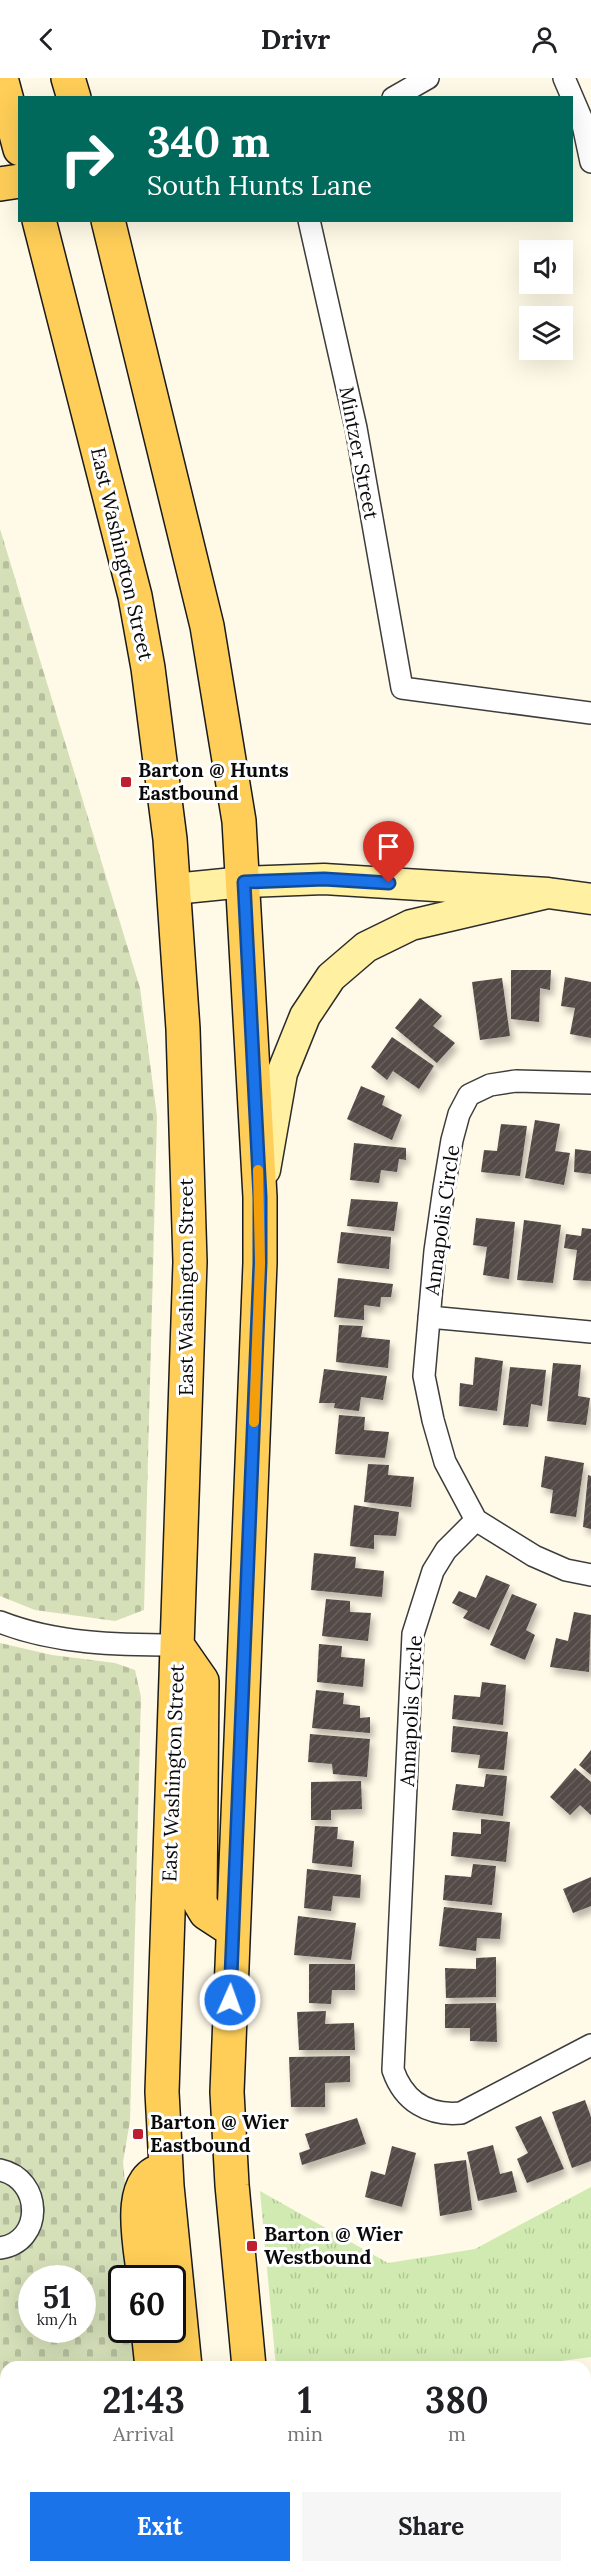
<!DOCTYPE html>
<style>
body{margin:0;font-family:Lora,serif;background:#f6f6f6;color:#202124;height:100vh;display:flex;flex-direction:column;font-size:22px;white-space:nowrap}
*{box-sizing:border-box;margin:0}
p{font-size:20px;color:#757577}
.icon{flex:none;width:33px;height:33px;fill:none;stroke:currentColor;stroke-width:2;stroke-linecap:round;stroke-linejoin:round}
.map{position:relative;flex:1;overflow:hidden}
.sheet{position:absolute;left:0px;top:2283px;width:591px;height:212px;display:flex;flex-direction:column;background:#fff;border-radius:18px 18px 0 0;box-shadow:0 6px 24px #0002}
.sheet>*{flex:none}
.banner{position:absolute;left:18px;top:18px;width:555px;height:126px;border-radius:0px;box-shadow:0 6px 24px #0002;background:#00695c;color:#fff;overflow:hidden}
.buttons{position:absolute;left:519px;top:162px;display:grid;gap:12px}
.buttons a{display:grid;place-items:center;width:54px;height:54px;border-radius:0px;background:#fff;box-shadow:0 6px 24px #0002;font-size:30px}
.speed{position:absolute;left:18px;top:2187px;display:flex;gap:12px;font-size:30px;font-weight:700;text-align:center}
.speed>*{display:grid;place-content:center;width:78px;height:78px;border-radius:50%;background:#fff;box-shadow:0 6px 24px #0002;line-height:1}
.speed small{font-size:15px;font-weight:400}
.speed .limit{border:3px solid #111;border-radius:9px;background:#fff;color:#111}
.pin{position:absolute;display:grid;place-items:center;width:51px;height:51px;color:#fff;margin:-62px -26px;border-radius:50% 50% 50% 0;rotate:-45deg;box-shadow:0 0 6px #0007}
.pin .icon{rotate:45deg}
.me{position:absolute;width:66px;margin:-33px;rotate:2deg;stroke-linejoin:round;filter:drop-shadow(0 0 4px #0008)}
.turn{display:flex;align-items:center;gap:21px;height:126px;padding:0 30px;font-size:27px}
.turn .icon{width:78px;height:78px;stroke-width:2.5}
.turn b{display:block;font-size:42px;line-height:51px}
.eta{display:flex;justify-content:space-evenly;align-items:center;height:102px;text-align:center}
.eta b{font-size:36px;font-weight:700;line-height:42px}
.button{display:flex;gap:12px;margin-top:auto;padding:12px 30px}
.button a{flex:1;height:69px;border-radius:0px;background:#1a73e8;color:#fff;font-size:24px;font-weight:700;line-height:69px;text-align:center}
.button a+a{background:#f6f6f6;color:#202124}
header{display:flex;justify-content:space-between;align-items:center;height:78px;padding:0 30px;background:#fff;font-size:27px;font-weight:700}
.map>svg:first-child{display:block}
</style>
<header><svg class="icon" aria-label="back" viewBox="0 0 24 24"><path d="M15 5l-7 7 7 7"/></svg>Drivr<svg class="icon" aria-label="person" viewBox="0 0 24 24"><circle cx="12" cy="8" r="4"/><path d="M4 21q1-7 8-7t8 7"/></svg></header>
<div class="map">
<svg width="591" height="2494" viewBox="0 0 591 2494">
<defs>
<pattern id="cemetery-stones" width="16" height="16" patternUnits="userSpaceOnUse" patternTransform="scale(1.5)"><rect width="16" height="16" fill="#d5e0b9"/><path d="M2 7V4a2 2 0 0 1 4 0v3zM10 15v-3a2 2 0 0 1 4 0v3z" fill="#b6bf9e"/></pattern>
<pattern id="park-tufts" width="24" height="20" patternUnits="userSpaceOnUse" patternTransform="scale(1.5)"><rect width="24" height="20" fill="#d1eab1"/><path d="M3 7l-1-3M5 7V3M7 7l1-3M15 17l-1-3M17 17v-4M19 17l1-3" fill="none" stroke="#b2c797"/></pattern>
<pattern id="building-hatch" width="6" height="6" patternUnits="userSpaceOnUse" patternTransform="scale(1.5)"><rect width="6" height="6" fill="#534b46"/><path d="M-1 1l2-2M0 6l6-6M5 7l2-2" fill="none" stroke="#67605c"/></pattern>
<filter id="shadow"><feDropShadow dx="3.5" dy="6" stdDeviation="3" flood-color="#0004"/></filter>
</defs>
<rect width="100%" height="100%" fill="#fff9e7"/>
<path fill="url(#cemetery-stones)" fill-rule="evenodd" d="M0,451L140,910L157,1038L144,1532L115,1543L35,1532L0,1518Z
M0,1565L52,1577L115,1585L135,1592L141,1619L130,2043L123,2084L134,2200H122V2252H139L143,2289H6V2488H183L185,2494H0ZM32,2200H82V2252H32Z"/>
<path fill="url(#park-tufts)" d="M591,2109V2279L517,2289H276L260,2113L388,2185L475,2171Z"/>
<path fill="url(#building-hatch)" filter="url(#shadow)" d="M511,892H551L550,912L540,910L539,944L511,941Z
M565,899L591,904V960L570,956L575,930L561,928Z
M502,900L510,958L480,962L472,904Z
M420,920L442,938L433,948L455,965L437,985L395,950Z
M392,959L434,988L419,1011L393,993L387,1002L371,989Z
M361,1008L385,1018L382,1027L402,1037L392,1062L347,1041Z
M535,1042L560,1046L555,1073L570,1075L564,1107L525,1100Z
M501,1046L527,1048L520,1098L481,1094L484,1072L497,1073Z
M354,1065L406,1070V1082L399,1081L397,1094L381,1092L379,1105L350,1102Z
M575,1071L591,1073V1096L574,1094Z
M351,1121L398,1124L394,1153L347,1148Z
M476,1140L515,1144L509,1201L483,1197L487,1169L473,1167Z
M524,1142L561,1147L553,1205L517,1202Z
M582,1150L591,1151V1203L573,1202L577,1172L564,1170L566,1156L581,1158Z
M341,1154L391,1159L389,1191L337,1185Z
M338,1200L393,1206L391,1219H381L380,1229L364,1227V1242L334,1239Z
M339,1247L363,1248L361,1259L390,1262L388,1290L336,1284Z
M475,1279L503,1283L497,1333L459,1328L460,1305L473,1307Z
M553,1285L581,1287L578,1318L590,1320L586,1347L547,1343Z
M510,1289L546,1292L542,1328L531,1326L528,1349L503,1347Z
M324,1291L387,1298L383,1322L361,1319L359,1333L334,1330L335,1325H319Z
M339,1337L365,1339L364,1352L389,1354L385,1380L335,1376Z
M545,1378L584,1385L576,1439L550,1435L553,1412L541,1409Z
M368,1386L389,1387L388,1397L414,1399L411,1429L364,1424Z
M588,1397L591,1398V1451L583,1449Z
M354,1427L399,1434L396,1458L374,1457V1471L350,1468Z
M314,1475L356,1479L355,1490L384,1493L382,1519L311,1512Z
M486,1497L510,1507L489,1552L463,1540L468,1533L452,1525L459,1513L476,1520Z
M512,1516L537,1526L526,1552L535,1557L525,1582L490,1567Z
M326,1521L350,1523V1534L371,1535L368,1563L322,1558Z
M574,1534L591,1537L589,1594L550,1589L556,1560L568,1563Z
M319,1566L342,1568L341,1579L365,1581L363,1609L317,1604Z
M482,1604L506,1607L503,1647L452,1641L454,1617L480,1619Z
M316,1612L344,1615L343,1626L360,1628V1640L370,1639V1655L312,1650Z
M453,1648L508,1654L504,1692L478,1690L480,1677L451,1674Z
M310,1656L370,1661L367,1699L333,1696L332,1686L308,1684Z
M591,1672V1697L579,1687Z
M575,1690L591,1704V1737L580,1727L570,1737L550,1719Z
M486,1696L507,1698L503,1738L452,1732L456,1706L484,1709Z
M361,1703L362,1731L331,1732V1742H311V1704Z
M481,1741L510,1744L506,1784L451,1778L453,1754L481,1756Z
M315,1748L338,1749L337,1761L354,1763L352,1789L312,1785Z
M473,1786L496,1788L492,1827L443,1822L445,1797L471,1799Z
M307,1791L361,1797L360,1820L333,1818L331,1833L304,1830Z
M591,1799V1828L573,1835L563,1811Z
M444,1829L502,1835L500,1861L477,1860L476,1873L439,1868Z
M298,1838L356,1845L351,1882L294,1877Z
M496,1879V1919L446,1920L445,1890L476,1891V1880Z
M309,1886H355V1912H332L331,1926L309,1925Z
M496,1925L497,1964L470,1963V1950H445V1926Z
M326,1933L325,1946L354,1945L355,1972H299L297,1934Z
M350,1978V2004L325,2005V2029H291L289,1979Z
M585,2022L591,2039V2083L572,2090L552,2034Z
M541,2038L564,2091L527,2105L517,2081L528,2075L515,2049Z
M357,2040L366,2066L302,2087L299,2075L310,2071L305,2056Z
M493,2067L500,2096L512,2093L517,2114L478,2123L467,2074Z
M392,2068L416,2075L402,2129L365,2119L371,2093L385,2097Z
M466,2082L472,2132L440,2138L434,2086Z
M585,2404H591V2471H585Z
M439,2488H474L467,2494H444Z"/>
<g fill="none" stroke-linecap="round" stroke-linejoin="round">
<g stroke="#3d3d3d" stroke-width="24">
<path id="street" d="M564,0L582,42L591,84
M393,20L428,0
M309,142L356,350L402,610L591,635
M591,1005L516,1003L490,1007L469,1017L459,1036L452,1062L444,1110L435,1173L424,1298L433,1342L445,1384L476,1442L534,1478L566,1492L591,1497
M429,1239L591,1254
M476,1442L446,1472L433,1493L413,1556L393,1992C404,2024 429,2038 461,2035L591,1967
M0,1544C56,1566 118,1567 177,1567
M0,2092C43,2101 44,2164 0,2170
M0,2385L6,2383
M0,2452L6,2468
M14,2488L16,2494"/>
</g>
<g stroke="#2c2c2c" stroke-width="33">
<path id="secondary" d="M174,811L244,804L324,801L548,815L591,821
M265,1092L282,995L305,938L331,899L366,869L411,847L548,815
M585,2335L591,2334"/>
</g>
<g stroke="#1b1b1b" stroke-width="36">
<path id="primary" d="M1,0L20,71
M68,0L74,20
M0,106L20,103
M39,142L135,518L148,590L170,761L183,951L190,1184L162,2014L167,2108L185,2289
M108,142L207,548L239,743L260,1119V1185L227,2014L232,2107L249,2289
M177,1567L202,1603L200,1825L206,1835L232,1852
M144,2200C141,2171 123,2096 166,2092
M148,2252L152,2289
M194,2488L197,2494
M278,2488L279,2494"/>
</g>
<use href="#street" stroke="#fff" stroke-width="21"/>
<use href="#secondary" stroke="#fff0a2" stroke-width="30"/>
<use href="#primary" stroke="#fece58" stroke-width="33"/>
</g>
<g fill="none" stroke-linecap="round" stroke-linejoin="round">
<g stroke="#114b97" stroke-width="15">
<path id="route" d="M230,1922L260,1185V1119L244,804L324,801L389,805"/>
</g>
<use href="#route" stroke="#1a73e8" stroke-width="10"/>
<path stroke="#f59e0b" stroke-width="10" d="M254,1344L260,1185L258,1092"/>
</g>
<g fill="#be1e2d" stroke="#fff" stroke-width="2">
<rect x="120" y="698" width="12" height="12" rx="3"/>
<rect x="132" y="2050" width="12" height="12" rx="3"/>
<rect x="246" y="2162" width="12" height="12" rx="3"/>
</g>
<g text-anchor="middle" stroke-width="6" stroke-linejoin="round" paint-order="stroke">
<g font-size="20" fill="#0a0a0a" stroke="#fff">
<text transform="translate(359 375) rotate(79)" y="7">Mintzer Street</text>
<text transform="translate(122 476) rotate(77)" y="7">East Washington Street</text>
<text transform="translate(442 1142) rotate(-82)" y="7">Annapolis Circle</text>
<text transform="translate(186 1209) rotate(-90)" y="7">East Washington Street</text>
<text transform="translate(411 1633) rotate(-87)" y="7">Annapolis Circle</text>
<text transform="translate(173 1695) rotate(-88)" y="7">East Washington Street</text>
</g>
<g font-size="20" font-weight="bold" fill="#0a0a0a" stroke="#fff" text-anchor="start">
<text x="138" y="699">Barton @ Hunts<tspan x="138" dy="23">Eastbound</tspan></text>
<text x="150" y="2051">Barton @ Wier<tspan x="150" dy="23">Eastbound</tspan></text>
<text x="264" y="2163">Barton @ Wier<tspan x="264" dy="23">Westbound</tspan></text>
</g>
</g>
</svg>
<div class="buttons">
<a><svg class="icon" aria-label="sound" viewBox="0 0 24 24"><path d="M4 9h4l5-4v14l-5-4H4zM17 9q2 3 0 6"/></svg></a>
<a><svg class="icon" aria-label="layers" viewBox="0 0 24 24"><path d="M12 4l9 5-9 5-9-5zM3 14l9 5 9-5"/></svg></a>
</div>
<div class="speed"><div>51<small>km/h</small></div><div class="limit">60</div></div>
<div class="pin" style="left:389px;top:805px;background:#d93025"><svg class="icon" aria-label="arrive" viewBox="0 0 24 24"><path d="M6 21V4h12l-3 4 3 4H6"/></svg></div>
<svg class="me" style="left:230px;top:1922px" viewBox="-20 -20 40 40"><circle r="17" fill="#1a73e8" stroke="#fff" stroke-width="3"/><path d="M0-11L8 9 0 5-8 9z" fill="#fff"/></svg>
<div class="banner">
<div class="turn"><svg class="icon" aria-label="right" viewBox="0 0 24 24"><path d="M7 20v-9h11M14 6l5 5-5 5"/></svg><div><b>340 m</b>South Hunts Lane</div></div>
</div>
<section class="sheet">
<div class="eta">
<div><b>21:43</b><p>Arrival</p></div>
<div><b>1</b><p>min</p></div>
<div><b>380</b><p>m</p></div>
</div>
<div class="button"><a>Exit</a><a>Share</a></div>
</section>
</div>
